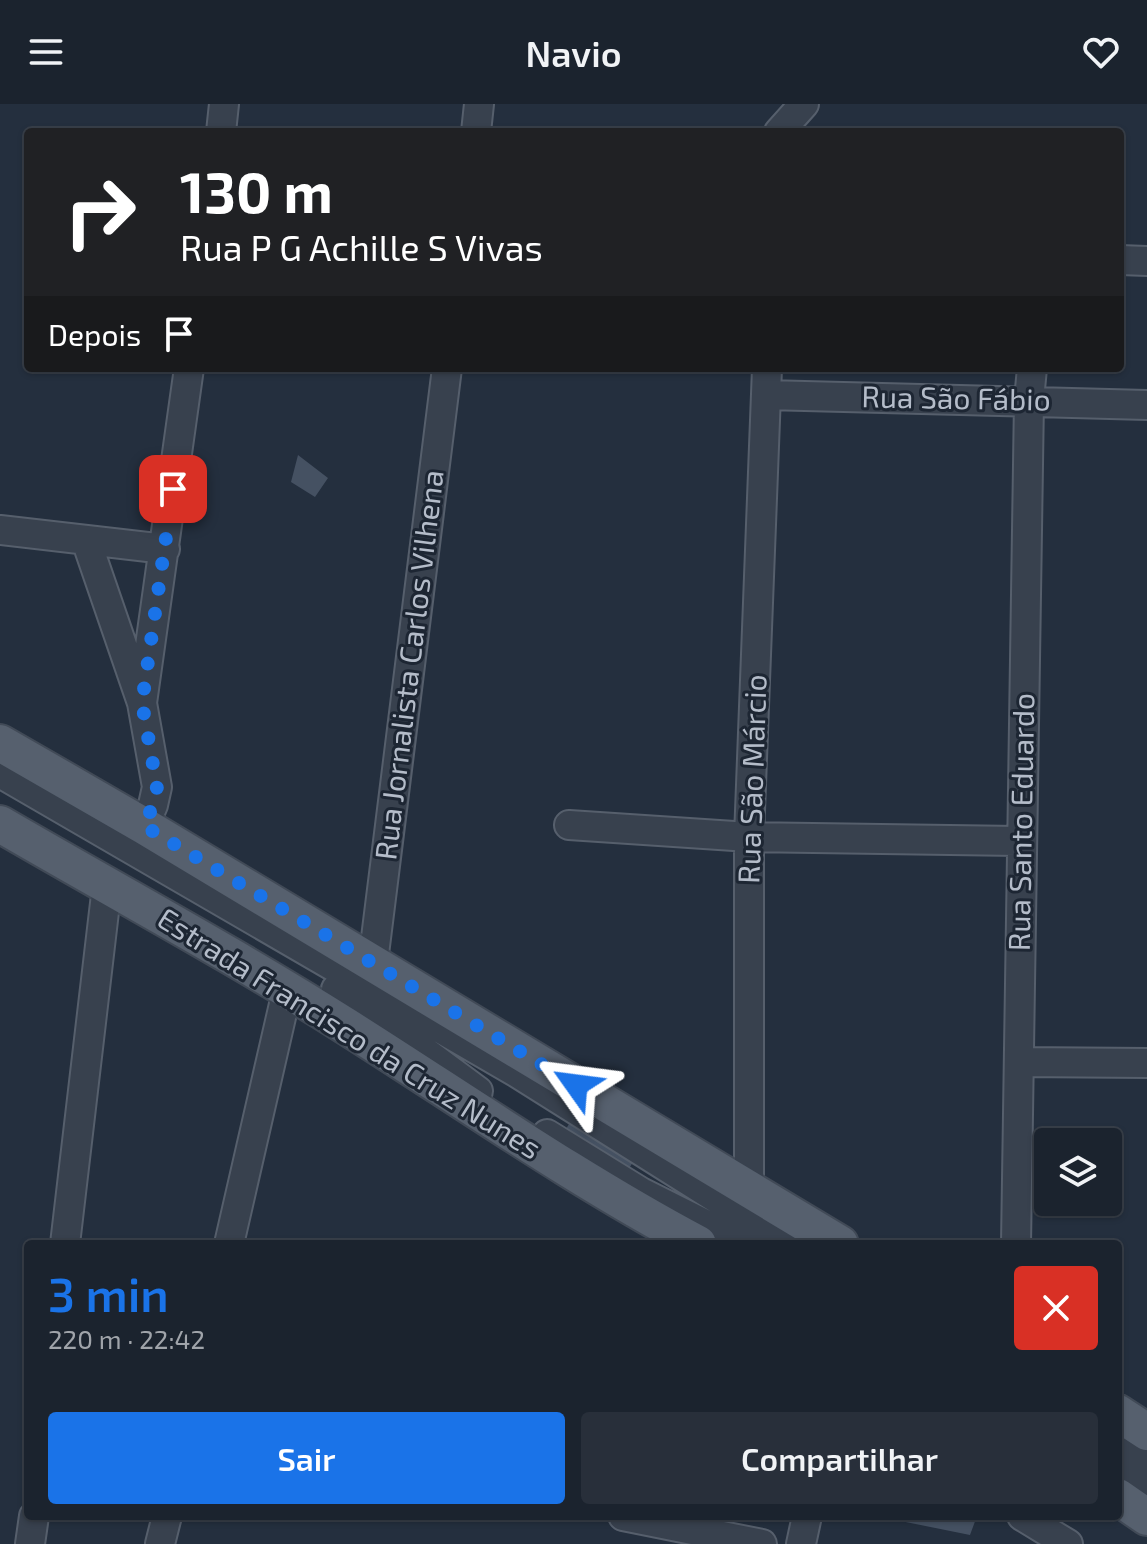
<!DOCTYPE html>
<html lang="pt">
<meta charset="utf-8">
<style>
body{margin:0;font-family:"Exo 2",sans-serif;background:#282f3a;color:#f1f3f6;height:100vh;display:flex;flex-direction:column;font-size:30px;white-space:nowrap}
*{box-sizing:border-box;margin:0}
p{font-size:26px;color:#a0a4aa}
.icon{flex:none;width:44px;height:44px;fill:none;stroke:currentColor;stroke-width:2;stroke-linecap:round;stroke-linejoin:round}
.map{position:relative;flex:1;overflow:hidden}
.drawer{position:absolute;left:24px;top:1136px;width:1098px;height:280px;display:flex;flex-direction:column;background:#1b232e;border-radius:8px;box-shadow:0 2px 6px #0004,0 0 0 2px #39404a}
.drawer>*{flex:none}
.top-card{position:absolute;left:24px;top:24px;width:1100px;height:244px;border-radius:8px;box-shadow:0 2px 6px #0004,0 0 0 2px #39404a;background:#202124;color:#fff;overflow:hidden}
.fabs{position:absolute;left:1034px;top:1024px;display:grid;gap:16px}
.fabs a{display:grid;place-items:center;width:88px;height:88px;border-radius:8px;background:#1b232e;box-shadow:0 2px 6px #0004,0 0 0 2px #39404a;font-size:40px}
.pin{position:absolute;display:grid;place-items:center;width:68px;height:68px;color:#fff;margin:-34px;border-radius:16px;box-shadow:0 4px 12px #0006}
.me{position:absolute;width:88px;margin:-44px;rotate:301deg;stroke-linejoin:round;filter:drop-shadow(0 0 6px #0008)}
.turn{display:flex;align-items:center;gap:28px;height:168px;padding:0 24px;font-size:36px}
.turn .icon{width:104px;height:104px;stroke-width:2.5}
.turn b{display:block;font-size:56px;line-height:68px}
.then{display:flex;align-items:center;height:76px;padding:0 24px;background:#0003;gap:16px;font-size:30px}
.round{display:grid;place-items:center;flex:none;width:84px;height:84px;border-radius:8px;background:#282f3a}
.head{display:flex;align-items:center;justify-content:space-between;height:136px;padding:0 24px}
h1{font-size:48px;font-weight:600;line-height:60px;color:#1a73e8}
.button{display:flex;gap:16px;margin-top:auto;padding:16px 24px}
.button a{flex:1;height:92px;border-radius:8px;background:#1a73e8;color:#fff;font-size:32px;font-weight:600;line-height:92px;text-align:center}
.button a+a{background:#282f3a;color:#f1f3f6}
header{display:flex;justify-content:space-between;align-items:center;height:104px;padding:0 24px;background:#1b232e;font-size:36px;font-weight:600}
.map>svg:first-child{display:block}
</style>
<header><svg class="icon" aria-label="menu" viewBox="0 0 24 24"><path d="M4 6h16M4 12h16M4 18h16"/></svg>Navio<svg class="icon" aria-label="heart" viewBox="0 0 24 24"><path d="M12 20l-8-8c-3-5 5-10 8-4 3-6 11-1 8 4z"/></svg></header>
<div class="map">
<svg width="1147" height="1440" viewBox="0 0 1147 1440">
<rect width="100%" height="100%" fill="#242f3e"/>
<path fill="#455162" d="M298,351L328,374L315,393L291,378Z
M569,1020L633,1058L625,1071L561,1033Z
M876,1412H977L970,1431Z"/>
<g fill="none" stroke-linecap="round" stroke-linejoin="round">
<g stroke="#565f6c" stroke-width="32">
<path id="minor" d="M221,28L224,0
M476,28L479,0
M779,28L804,0
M1120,156L1147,157
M766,291L1147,301
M0,426L165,445
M86,436L142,599L157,683L153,701L144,722
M142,599L189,264
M0,669L517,969L789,1140
M569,721L749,733L1021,737
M373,858L447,264
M336,885L358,898L478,987
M1019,958L1147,959
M547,1030L641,1088L745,1140
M749,1086V733L767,264
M65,1140L107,782
M229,1140L287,887
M1016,1140L1029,296L1032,264
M1118,1338L1147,1356
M1118,1364L1147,1382
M623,1412L762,1440
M1022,1412L1068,1440
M30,1440L34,1412
M160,1440L167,1412
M801,1440L807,1412"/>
</g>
<g stroke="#414a57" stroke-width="40">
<path id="major" d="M0,639L144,722L840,1140
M0,720C115,787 234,851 346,922C463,996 576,1075 698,1140
M1118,1309L1147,1328
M1118,1393L1147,1413"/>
</g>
<use href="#minor" stroke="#38414e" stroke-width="28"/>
<use href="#major" stroke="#56606e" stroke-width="36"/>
</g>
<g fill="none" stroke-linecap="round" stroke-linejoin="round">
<path stroke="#1a73e8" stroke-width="14" stroke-dasharray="0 25.2" d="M173,385L142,599L157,683L153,701L144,722L576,981"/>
</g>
<g text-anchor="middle" stroke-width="6" stroke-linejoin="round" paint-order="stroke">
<g font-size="30" fill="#b4bcc9" stroke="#1d2633">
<text transform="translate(956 295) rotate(1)" y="10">Rua São Fábio</text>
<text transform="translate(410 561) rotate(-83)" y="10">Rua Jornalista Carlos Vilhena</text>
<text transform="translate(753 675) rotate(-88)" y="10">Rua São Márcio</text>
<text transform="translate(1022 718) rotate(-89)" y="10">Rua Santo Eduardo</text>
<text transform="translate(349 930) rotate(32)" y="10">Estrada Francisco da Cruz Nunes</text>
</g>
</g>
</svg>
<div class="fabs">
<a><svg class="icon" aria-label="layers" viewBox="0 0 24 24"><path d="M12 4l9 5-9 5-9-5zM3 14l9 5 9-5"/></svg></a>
</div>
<div class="pin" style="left:173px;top:385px;background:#d93025"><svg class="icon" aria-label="arrive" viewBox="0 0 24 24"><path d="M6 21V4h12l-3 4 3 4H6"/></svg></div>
<svg class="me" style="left:576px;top:981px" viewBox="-20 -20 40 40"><path d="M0-17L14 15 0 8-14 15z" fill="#1a73e8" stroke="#fff" stroke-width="4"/></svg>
<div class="top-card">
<div class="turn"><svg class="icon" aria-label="right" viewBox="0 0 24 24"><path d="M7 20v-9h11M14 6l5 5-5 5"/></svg><div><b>130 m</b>Rua P G Achille S Vivas</div></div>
<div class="then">Depois<svg class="icon" aria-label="arrive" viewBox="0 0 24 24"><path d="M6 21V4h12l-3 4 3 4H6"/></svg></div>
</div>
<section class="drawer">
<div class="head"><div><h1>3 min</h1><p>220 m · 22:42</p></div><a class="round" style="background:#d93025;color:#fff"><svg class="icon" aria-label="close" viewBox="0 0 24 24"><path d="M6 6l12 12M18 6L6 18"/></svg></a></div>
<div class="button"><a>Sair</a><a>Compartilhar</a></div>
</section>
</div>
